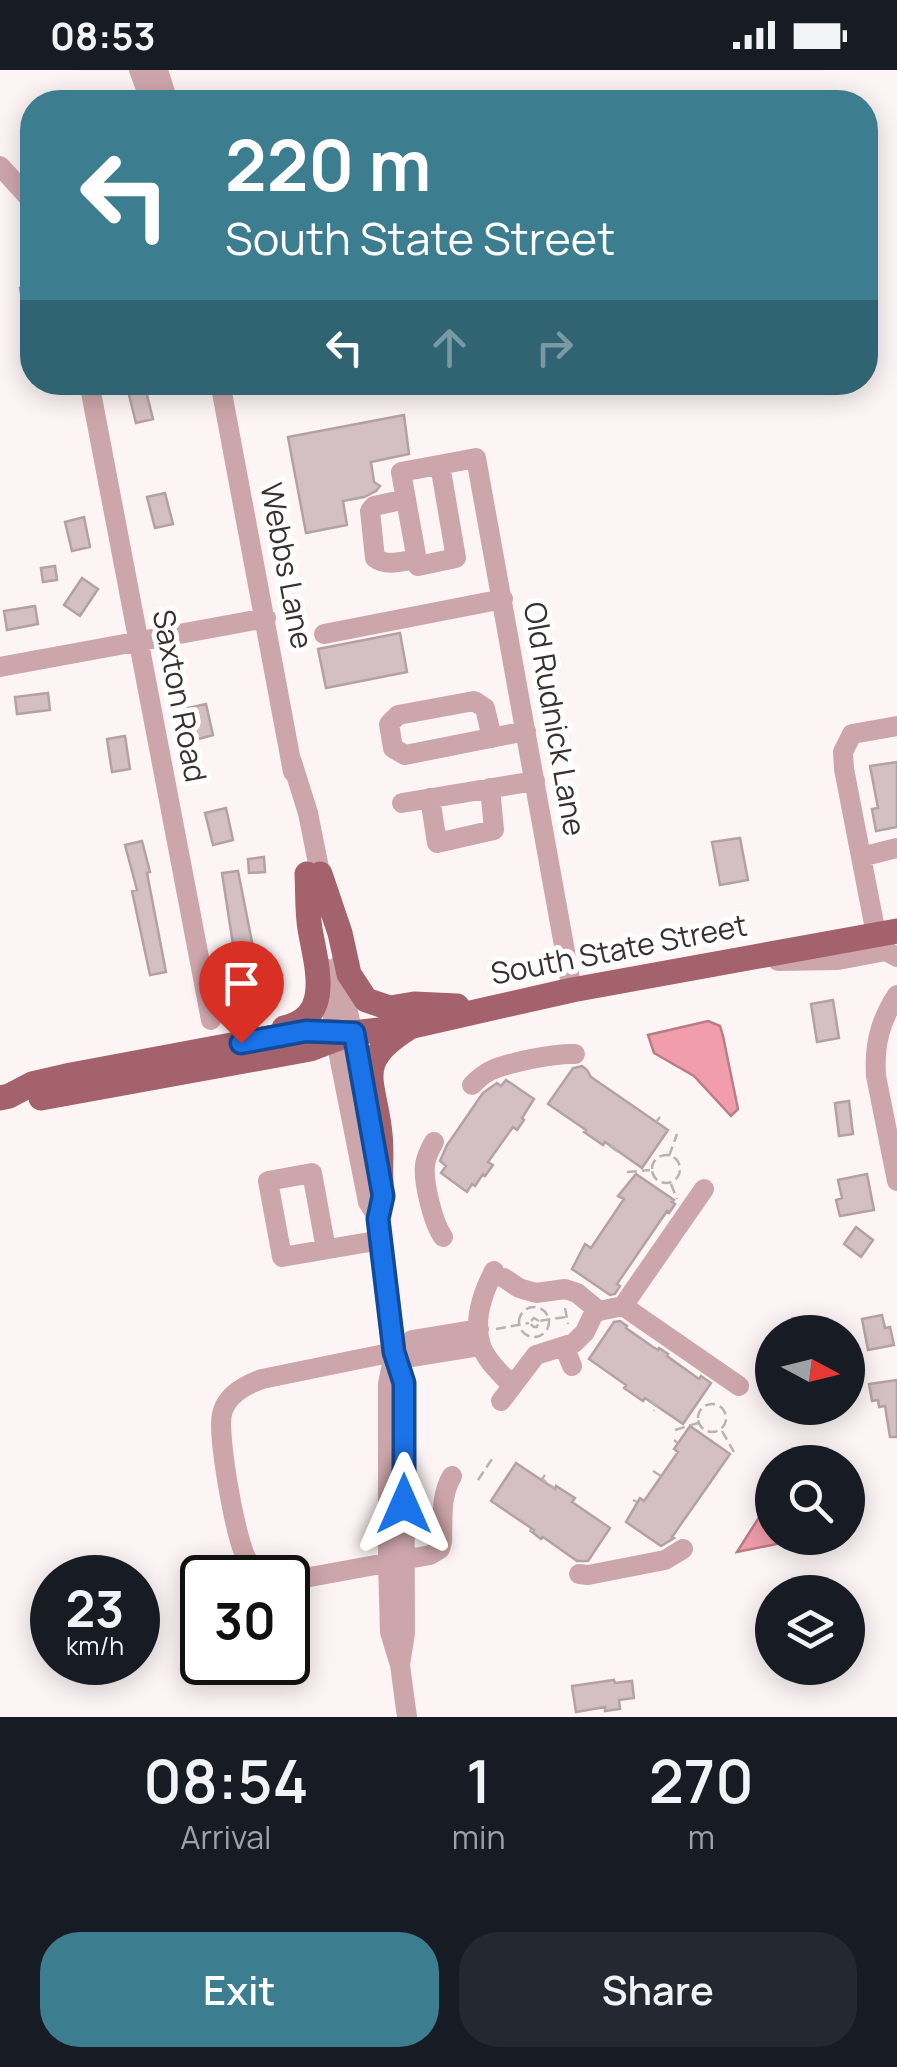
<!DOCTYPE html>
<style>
body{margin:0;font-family:Manrope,sans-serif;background:#242831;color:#f1f3f6;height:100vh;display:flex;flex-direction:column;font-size:38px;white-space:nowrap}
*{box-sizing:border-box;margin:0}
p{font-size:32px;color:#9ea1a6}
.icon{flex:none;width:55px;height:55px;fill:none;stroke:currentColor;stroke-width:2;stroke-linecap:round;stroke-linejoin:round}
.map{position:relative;height:1647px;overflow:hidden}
.drawer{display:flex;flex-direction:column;background:#171b24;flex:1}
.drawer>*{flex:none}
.top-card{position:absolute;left:20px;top:20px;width:858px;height:305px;border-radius:40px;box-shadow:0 5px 25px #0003;background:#3c7d90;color:#fff;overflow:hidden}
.needle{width:65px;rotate:97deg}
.tools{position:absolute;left:755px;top:1245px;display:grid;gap:20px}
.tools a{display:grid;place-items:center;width:110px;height:110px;border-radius:50%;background:#171b24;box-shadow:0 5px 25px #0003;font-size:50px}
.speed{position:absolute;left:30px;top:1485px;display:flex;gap:20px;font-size:50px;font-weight:700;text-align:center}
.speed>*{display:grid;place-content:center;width:130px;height:130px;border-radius:50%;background:#171b24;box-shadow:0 5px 25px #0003;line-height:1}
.speed small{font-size:25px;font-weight:400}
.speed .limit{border:5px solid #111;border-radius:15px;background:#fff;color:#111}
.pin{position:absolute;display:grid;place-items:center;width:85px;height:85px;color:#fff;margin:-102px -42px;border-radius:50% 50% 50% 0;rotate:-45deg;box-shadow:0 0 10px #0007}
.pin .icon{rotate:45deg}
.me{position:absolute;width:110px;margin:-55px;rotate:0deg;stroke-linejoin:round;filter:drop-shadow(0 0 8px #0008)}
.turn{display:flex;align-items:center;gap:35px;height:210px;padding:0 40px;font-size:45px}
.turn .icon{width:130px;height:130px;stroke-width:2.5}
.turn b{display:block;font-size:70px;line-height:85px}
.lanes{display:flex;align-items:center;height:95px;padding:0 40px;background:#0003;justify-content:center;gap:50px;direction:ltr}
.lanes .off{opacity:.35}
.eta{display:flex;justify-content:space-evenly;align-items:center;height:170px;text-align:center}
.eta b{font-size:60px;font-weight:600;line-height:70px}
.action{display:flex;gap:20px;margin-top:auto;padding:20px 40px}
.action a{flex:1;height:115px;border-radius:40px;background:#3c7d90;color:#fff;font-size:40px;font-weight:600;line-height:115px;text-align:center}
.action a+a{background:#242831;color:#f1f3f6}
.status{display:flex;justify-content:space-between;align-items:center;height:70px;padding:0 50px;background:#171b24;direction:ltr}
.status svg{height:28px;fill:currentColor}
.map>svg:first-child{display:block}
</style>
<div class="status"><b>08:53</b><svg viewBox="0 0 49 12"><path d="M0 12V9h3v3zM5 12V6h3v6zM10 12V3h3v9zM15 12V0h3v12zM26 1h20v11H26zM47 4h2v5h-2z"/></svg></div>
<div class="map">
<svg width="897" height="1647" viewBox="0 0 897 1647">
<rect width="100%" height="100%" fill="#fdf5f5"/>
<path fill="#f29dab" stroke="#ba7c86" stroke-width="2.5" d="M708,951L720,956L723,966L738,1039L731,1046L694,1006L654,983L648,965Z
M772,1427V1468H806L737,1482Z"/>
<path fill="#d4c0c3" stroke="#b5a1a4" stroke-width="2.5" d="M32,215V250L26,251L20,218Z
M145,317L153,349L136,353L128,321Z
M404,345L409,384L371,392L374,412L380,416L376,421L364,427L343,431L347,455L306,463L288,367Z
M165,423L173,454L155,458L147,427Z
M84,447L90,477L72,481L65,452Z
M55,496L57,510L43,512L41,498Z
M82,508L98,519L80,546L64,535Z
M35,536L38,554L7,560L4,541Z
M400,563L407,602L326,618L318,579Z
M48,623L50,640L17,644L15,627Z
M206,634L213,665L195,670L188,638Z
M125,666L130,699L112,702L107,669Z
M897,692V757L876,761L872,739L878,738L870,696Z
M226,738L233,770L213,775L205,743Z
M740,768L748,810L720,815L712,772Z
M142,771L150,802L147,803L166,902L150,905L132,821L137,820L125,775Z
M264,787L265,802L249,803L248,789Z
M238,801L253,877L234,881L222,803Z
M833,930L839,968L817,972L811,934Z
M582,996L587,1000L591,1007L668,1060L642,1098L605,1072L603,1075L584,1062L586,1060L548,1034L573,998Z
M506,1010L534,1029L522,1048L524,1050L517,1060L513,1057L488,1092L493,1095L485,1106L483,1104L475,1116L472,1114L467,1122L441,1103L446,1096L440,1091L447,1075L483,1023L497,1013L501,1016Z
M849,1031L853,1064L839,1066L835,1033Z
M636,1104L674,1130L672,1132L675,1134L669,1143L667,1141L617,1214L620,1216L615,1224L610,1225L572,1199L585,1174L591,1178L624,1129L618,1126Z
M867,1104L874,1140L840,1146L836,1130L842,1128L838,1110Z
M856,1157L873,1170L861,1187L844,1174Z
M882,1245L885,1258L890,1257L894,1275L868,1280L862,1249Z
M620,1251L627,1256L626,1258L653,1277L658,1280L659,1278L668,1284L667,1286L699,1309L701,1306L711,1313L683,1354L645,1328L643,1331L624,1318L626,1315L589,1289L614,1252Z
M897,1310V1367H890L885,1336L879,1337L878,1330L872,1331L869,1314Z
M690,1356L730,1384L672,1467L674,1468L661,1476L626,1452L640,1428L644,1431L678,1382L674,1379Z
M516,1393L555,1419L556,1416L575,1428L572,1432L610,1458L588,1491H577L543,1467L541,1469L532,1462L534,1460L491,1431Z
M614,1610L615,1613L632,1611L634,1628L619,1630L620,1639L605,1641V1637L576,1642L572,1616Z"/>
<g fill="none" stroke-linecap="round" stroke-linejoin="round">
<path stroke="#b9b1b2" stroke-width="2.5" stroke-dasharray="10 5" stroke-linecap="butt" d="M656,1052L660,1047
M610,1076L617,1081L614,1086
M652 1099a14 14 0 1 1 28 0a14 14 0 1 1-28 0Z
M669,1086L677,1064
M627,1102L650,1100
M671,1114L677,1129
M519 1252a15 15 0 1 1 30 0a15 15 0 1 1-30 0Z
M565,1238L568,1254
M539,1251L534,1248L529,1253L534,1257H537L539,1251L566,1247
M496,1259L529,1253
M650,1331L658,1336L654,1341
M698 1348a14 14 0 1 1 28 0a14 14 0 1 1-28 0Z
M675,1360L698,1353
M722,1361L734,1382
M674,1370L678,1373
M653,1401L661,1406
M545,1405L542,1409L555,1419
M478,1410L494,1386
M633,1430L637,1432
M530,1462L531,1459"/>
<path stroke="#cda6ab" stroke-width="20" d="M139,0L151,32
M158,0L168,32
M0,96L32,131
M89,312L211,950
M220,312L293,702
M440,395L456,488L418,496L401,402L476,388L572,920
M406,429L374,436L370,441L375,488C387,497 403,491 417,489
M324,564L503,529
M0,597L266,548
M492,668L485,638L474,631L398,645L389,654L393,678L405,685L526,661
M292,692L308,743L323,818
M430,728L437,773L494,760L490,718
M402,733L535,711
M861,787L897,778
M876,864L844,699L843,682L852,664L897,656
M778,891L838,890L886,881L897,887
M339,895L364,1023
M325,898L340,991L368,1132L379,1149
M897,925C880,951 874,975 876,1006L897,1111
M472,1015C478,1009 484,1003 492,1000C511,992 555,983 575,984
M434,1072C430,1079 426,1087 425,1095C423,1112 433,1153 443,1167
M379,1101L383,1126L379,1149L394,1282L404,1313L405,1563L400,1595
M326,1179L312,1103L268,1111L282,1187L381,1170
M494,1201C482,1224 472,1252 482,1278C488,1293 502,1304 512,1316
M504,1208L519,1218L536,1223L565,1219L577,1223L599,1241
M623,1236L704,1119
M564,1276L572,1296
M394,1282L412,1270L479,1259
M394,1284L388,1314V1493L390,1562L400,1595L407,1647
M501,1331L536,1285L574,1273L585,1262L593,1245L599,1241L623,1236L739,1316
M579,1504L588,1505L665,1490L683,1479
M275,1508C265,1504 254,1499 248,1491C236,1474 217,1365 222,1344C226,1325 245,1315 262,1309L394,1282L413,1287L481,1276
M288,1509H299L430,1485L440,1479L442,1472C443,1450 440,1426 452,1406"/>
<path stroke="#a4626d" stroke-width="25" d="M320,804L340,863L349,904L366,930L390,938L414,934L457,936
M284,958C334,947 316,895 310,859C307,841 308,822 307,804
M0,1028L9,1026L32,1014L71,1005L306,961L353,963L413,956L572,920L897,861
M41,1028L310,979L339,968
M381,1112C380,1096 382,1080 380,1064C375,1011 352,994 407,959"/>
</g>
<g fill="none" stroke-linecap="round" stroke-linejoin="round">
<g stroke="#114b97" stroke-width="25">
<path id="route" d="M241,973L306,961L354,963L383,1126L378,1149L394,1282L404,1313V1434"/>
</g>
<use href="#route" stroke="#1a73e8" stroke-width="18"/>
</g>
<g text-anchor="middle" stroke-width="10" stroke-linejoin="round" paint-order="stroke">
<g font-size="30" fill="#383031" stroke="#fff">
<text transform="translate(286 496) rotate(79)" y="10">Webbs Lane</text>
<text transform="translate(179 626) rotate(79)" y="10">Saxton Road</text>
<text transform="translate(554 649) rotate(80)" y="10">Old Rudnick Lane</text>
<text transform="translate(619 880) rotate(-11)" y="10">South State Street</text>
</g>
</g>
</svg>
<div class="tools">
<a><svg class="needle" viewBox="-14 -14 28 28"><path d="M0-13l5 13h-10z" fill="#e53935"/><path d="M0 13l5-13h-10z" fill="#9ea1a6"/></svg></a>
<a><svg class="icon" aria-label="search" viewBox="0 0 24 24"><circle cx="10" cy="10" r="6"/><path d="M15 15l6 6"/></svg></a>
<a><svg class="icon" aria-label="layers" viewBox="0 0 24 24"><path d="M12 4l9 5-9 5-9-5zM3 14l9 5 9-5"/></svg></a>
</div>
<div class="speed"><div>23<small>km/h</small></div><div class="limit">30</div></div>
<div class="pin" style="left:241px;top:973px;background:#d93025"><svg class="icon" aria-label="arrive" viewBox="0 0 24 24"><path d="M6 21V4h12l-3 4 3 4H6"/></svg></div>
<svg class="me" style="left:404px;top:1434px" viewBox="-20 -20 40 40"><path d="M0-17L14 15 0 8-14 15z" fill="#1a73e8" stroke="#fff" stroke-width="4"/></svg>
<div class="top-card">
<div class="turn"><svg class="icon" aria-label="left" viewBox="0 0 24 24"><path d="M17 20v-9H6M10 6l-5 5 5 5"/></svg><div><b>220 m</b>South State Street</div></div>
<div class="lanes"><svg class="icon" aria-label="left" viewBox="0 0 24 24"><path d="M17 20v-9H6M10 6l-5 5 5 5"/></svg><svg class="icon off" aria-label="ahead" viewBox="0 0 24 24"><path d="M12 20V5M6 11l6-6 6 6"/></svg><svg class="icon off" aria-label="right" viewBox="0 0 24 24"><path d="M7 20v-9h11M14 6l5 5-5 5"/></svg></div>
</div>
</div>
<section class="drawer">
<div class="eta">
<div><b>08:54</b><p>Arrival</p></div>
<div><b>1</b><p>min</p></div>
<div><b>270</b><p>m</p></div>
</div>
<div class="action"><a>Exit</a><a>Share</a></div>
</section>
